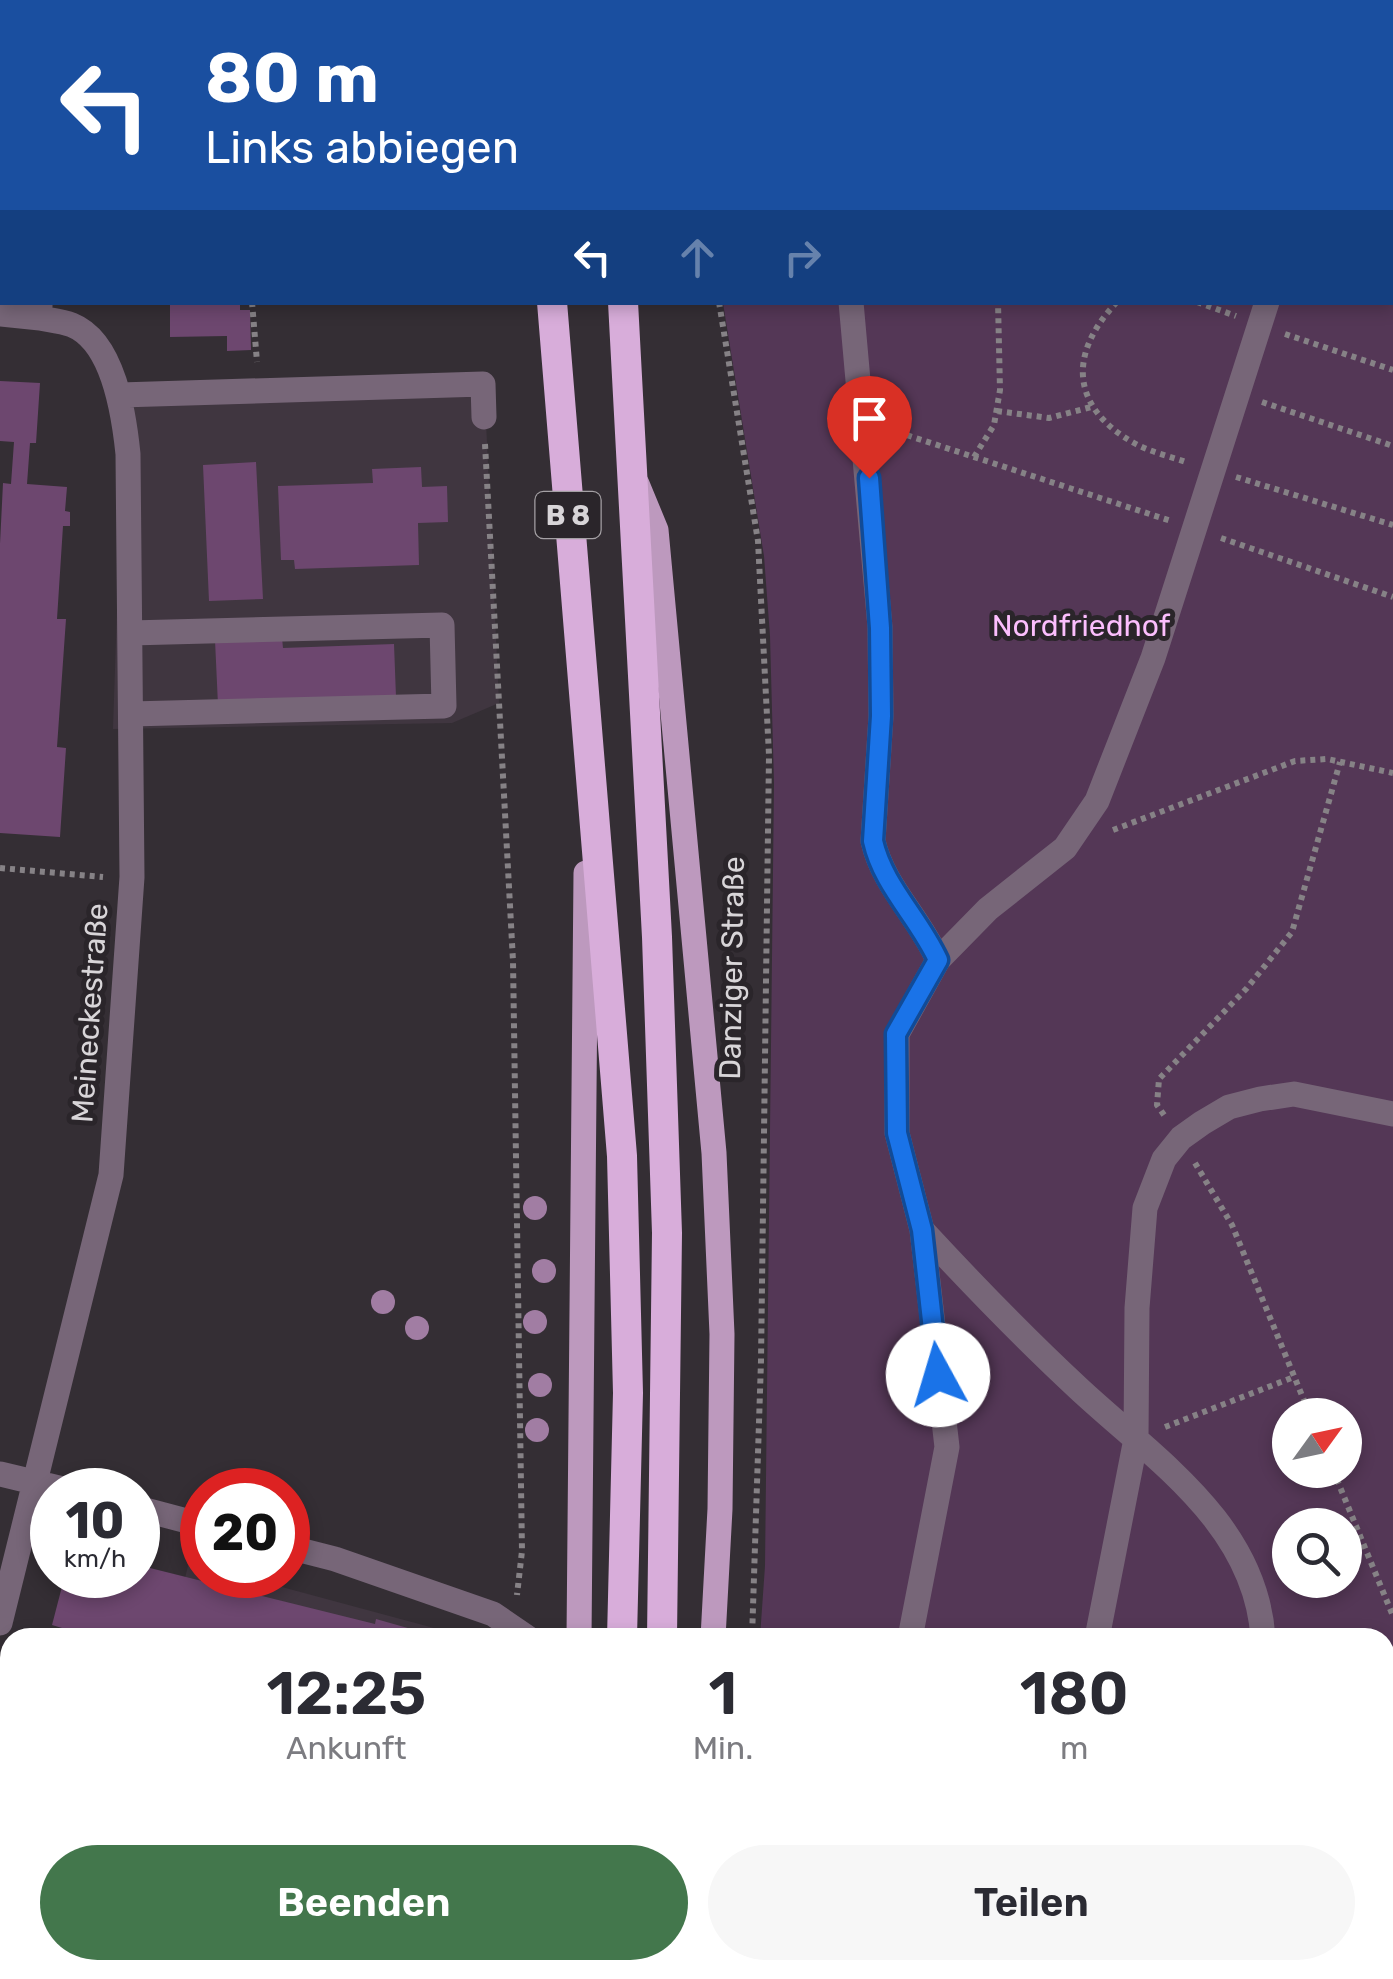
<!DOCTYPE html>
<html lang="de">
<meta charset="utf-8">
<style>
body{margin:0;font-family:Rubik,sans-serif;background:#f7f7f7;color:#2b2b33;height:100vh;display:flex;flex-direction:column;font-size:38px;white-space:nowrap}
*{box-sizing:border-box;margin:0}
p{font-size:32px;color:#7c7c81}
.icon{flex:none;width:55px;height:55px;fill:none;stroke:currentColor;stroke-width:2;stroke-linecap:round;stroke-linejoin:round}
.map{position:relative;flex:1;overflow:hidden}
.side{position:absolute;left:0px;top:1628px;width:1395px;height:352px;display:flex;flex-direction:column;background:#fff;border-radius:30px 30px 0 0;box-shadow:0 5px 15px #0003}
.side>*{flex:none}
.top-card{position:absolute;left:0px;top:0px;width:1395px;height:305px;box-shadow:0 5px 15px #0003;background:#1a4fa0;color:#fff;overflow:hidden}
.needle{width:65px;rotate:57deg}
.fabs{position:absolute;left:1272px;top:1398px;display:grid;gap:20px}
.fabs a{display:grid;place-items:center;width:90px;height:90px;border-radius:50%;background:#fff;box-shadow:0 5px 15px #0003;font-size:50px}
.speed{position:absolute;left:30px;top:1468px;display:flex;gap:20px;font-size:50px;font-weight:700;text-align:center}
.speed>*{display:grid;place-content:center;width:130px;height:130px;border-radius:50%;background:#fff;box-shadow:0 5px 15px #0003;line-height:1}
.speed small{font-size:25px;font-weight:400}
.speed .limit{border:15px solid #d22;background:#fff;color:#111}
.pin{position:absolute;display:grid;place-items:center;width:85px;height:85px;color:#fff;margin:-102px -42px;border-radius:50% 50% 50% 0;rotate:-45deg;box-shadow:0 0 10px #0007}
.pin .icon{rotate:45deg}
.me{position:absolute;width:110px;margin:-55px;rotate:354deg;stroke-linejoin:round;filter:drop-shadow(0 0 8px #0008)}
.turn{display:flex;align-items:center;gap:35px;height:210px;padding:0 40px;font-size:45px}
.turn .icon{width:130px;height:130px;stroke-width:2.5}
.turn b{display:block;font-size:70px;line-height:85px}
.lanes{display:flex;align-items:center;height:95px;padding:0 40px;background:#0003;justify-content:center;gap:50px;direction:ltr}
.lanes .off{opacity:.35}
.eta{display:flex;justify-content:space-evenly;align-items:center;height:170px;text-align:center}
.eta b{font-size:60px;font-weight:600;line-height:70px}
.primary-button{display:flex;gap:20px;margin-top:auto;padding:20px 40px}
.primary-button a{flex:1;height:115px;border-radius:60px;background:#43774c;color:#fff;font-size:40px;font-weight:600;line-height:115px;text-align:center}
.primary-button a+a{background:#f7f7f7;color:#2b2b33}
.map>svg:first-child{display:block}
</style>
<div class="map">
<svg width="1393" height="1979" viewBox="0 0 1393 1979">
<rect width="100%" height="100%" fill="#342e34"/>
<path fill="#403640" d="M484,378L499,703L452,723L113,729L124,399Z
M189,1562L202,1566V1575H237L471,1638H170Z
M0,1902L10,1904V1970H454V1979H0Z"/>
<path fill="#543756" fill-rule="evenodd" d="M691,0H1393V1979H733L734,1970H1385V1638L760,1637L765,1566L774,783L770,636L764,556L723,303L1392,302V2ZM1290,1415H1345V1470H1290ZM1290,1525H1345V1580H1290Z"/>
<path fill="#6d476f" d="M170,302H240V310H250L251,350L227,351V336L170,337Z
M0,381L40,383L36,443H30L27,484L67,487L65,511L70,512V526H63L57,619H66L57,747L66,748L60,837L0,833V544L3,483L11,484L14,442L0,441Z
M256,462L263,599L209,601L203,465Z
M421,467L422,487L447,486L448,522L418,523L419,565L295,569L294,560H281L278,486L373,483L372,469Z
M282,638L283,648L394,644L396,697L218,705L215,640Z
M138,1565L375,1624L376,1619L443,1638H60L62,1628L52,1625L65,1575H138Z
M9,1843L10,1970H96L127,1979H0V1877Z
M376,1970H448L447,1979H376Z"/>
<g fill="none" stroke-linecap="round" stroke-linejoin="round">
<path stroke="#868286" stroke-width="6" stroke-dasharray="5 5" stroke-linecap="butt" d="M682,0V2
M1392,237H1393
M252,302L257,362
M719,302L758,541L769,755L761,1361L752,1638
M1117,302C1068,353 1070,407 1134,443C1150,452 1169,456 1186,462
M1197,302L1236,316
M1285,334L1393,370
M1262,402L1393,446
M997,411L1049,418L1095,406
M888,429L1171,521
M485,444L513,961L522,1551L517,1595
M974,457L994,425L1000,390L998,302
M1236,477L1393,525
M1221,538L1393,597
M1113,830L1295,761L1327,759L1393,773
M0,868L103,877
M1164,1115L1157,1105L1159,1079L1247,988L1292,932L1340,762
M1195,1163L1232,1225L1310,1415
M1165,1427L1294,1377
M1333,1470L1393,1616
M1385,1739L1393,1734
M963,1970L972,1979
M1181,1970L1183,1979
M981,1979H1021"/>
<path stroke="#776678" stroke-width="25" d="M40,0V2
M858,2V0
M1335,2V0
M851,302L880,627L881,716L873,841C883,886 920,918 938,960
M0,314L40,318
M120,395L483,384L484,417
M130,633L442,625L444,706L131,714
M922,1230C972,1284 1023,1337 1078,1388C1154,1459 1256,1524 1263,1638
M0,1474L67,1490
M138,1508L202,1525
M288,1547L335,1559L493,1614L528,1638
M0,1623L111,1175L132,877L128,454C124,415 114,342 72,325C62,321 50,320 40,318V302
M910,1638L947,1447L922,1230L897,1133V1034L938,960L988,909L1065,848L1097,801L1153,658L1267,302
M1097,1638L1136,1439L1137,1308L1145,1208L1164,1159L1181,1138L1202,1123L1229,1107L1260,1099L1294,1094L1393,1114
M1385,1910L1393,1917
M485,1979L486,1970
M802,1979L804,1970"/>
<path stroke="#bd99be" stroke-width="25" d="M637,484L656,530L714,1153L722,1334L720,1509L713,1638
M579,1638L586,873
M560,1979L561,1970
M694,1979V1970"/>
<path stroke="#d8adda" stroke-width="30" d="M542,0V2
M614,2L615,0
M552,302L622,1156L628,1393L622,1638
M623,302L657,937L667,1233L662,1638
M606,1979V1970
M648,1979V1970"/>
</g>
<g fill="#a17da3">
<circle cx="535" cy="1208" r="12"/>
<circle cx="544" cy="1271" r="12"/>
<circle cx="383" cy="1302" r="12"/>
<circle cx="535" cy="1322" r="12"/>
<circle cx="417" cy="1328" r="12"/>
<circle cx="540" cy="1385" r="12"/>
<circle cx="537" cy="1430" r="12"/>
</g>
<g fill="none" stroke-linecap="round" stroke-linejoin="round">
<g stroke="#114b97" stroke-width="25">
<path id="route" d="M869,478L880,628L881,716L873,841C883,886 919,918 938,960L896,1034L897,1133L922,1230L938,1375"/>
</g>
<use href="#route" stroke="#1a73e8" stroke-width="18"/>
</g>
<g text-anchor="middle" stroke-width="10" stroke-linejoin="round" paint-order="stroke">
<rect fill="#2a252a" stroke="#a4a0a4" stroke-width="2.5" x="535.5" y="492" width="65" height="46" rx="8"/>
<g font-size="28" font-weight="bold" fill="#d8d5d8">
<text x="568" y="525">B 8</text>
</g>
<g font-size="30" fill="#fbbefd" stroke="#2a252a">
<text x="1081" y="636">Nordfriedhof</text>
</g>
<g font-size="30" fill="#d8d5d8" stroke="#2a252a">
<text transform="translate(732 968) rotate(-89)" y="10">Danziger Straße</text>
<text transform="translate(90 1013) rotate(-86)" y="10">Meineckestraße</text>
</g>
</g>
</svg>
<div class="fabs">
<a><svg class="needle" viewBox="-14 -14 28 28"><path d="M0-13l5 13h-10z" fill="#e53935"/><path d="M0 13l5-13h-10z" fill="#7c7c81"/></svg></a>
<a><svg class="icon" aria-label="search" viewBox="0 0 24 24"><circle cx="10" cy="10" r="6"/><path d="M15 15l6 6"/></svg></a>
</div>
<div class="speed"><div>10<small>km/h</small></div><div class="limit">20</div></div>
<div class="pin" style="left:869px;top:478px;background:#d93025"><svg class="icon" aria-label="arrive" viewBox="0 0 24 24"><path d="M6 21V4h12l-3 4 3 4H6"/></svg></div>
<svg class="me" style="left:938px;top:1375px" viewBox="-20 -20 40 40"><circle r="19" fill="#fff"/><path d="M0-13L10 11 0 6-10 11z" fill="#1a73e8"/></svg>
<div class="top-card">
<div class="turn"><svg class="icon" aria-label="left" viewBox="0 0 24 24"><path d="M17 20v-9H6M10 6l-5 5 5 5"/></svg><div><b>80 m</b>Links abbiegen</div></div>
<div class="lanes"><svg class="icon" aria-label="left" viewBox="0 0 24 24"><path d="M17 20v-9H6M10 6l-5 5 5 5"/></svg><svg class="icon off" aria-label="ahead" viewBox="0 0 24 24"><path d="M12 20V5M6 11l6-6 6 6"/></svg><svg class="icon off" aria-label="right" viewBox="0 0 24 24"><path d="M7 20v-9h11M14 6l5 5-5 5"/></svg></div>
</div>
<section class="side">
<div class="eta">
<div><b>12:25</b><p>Ankunft</p></div>
<div><b>1</b><p>Min.</p></div>
<div><b>180</b><p>m</p></div>
</div>
<div class="primary-button"><a>Beenden</a><a>Teilen</a></div>
</section>
</div>
